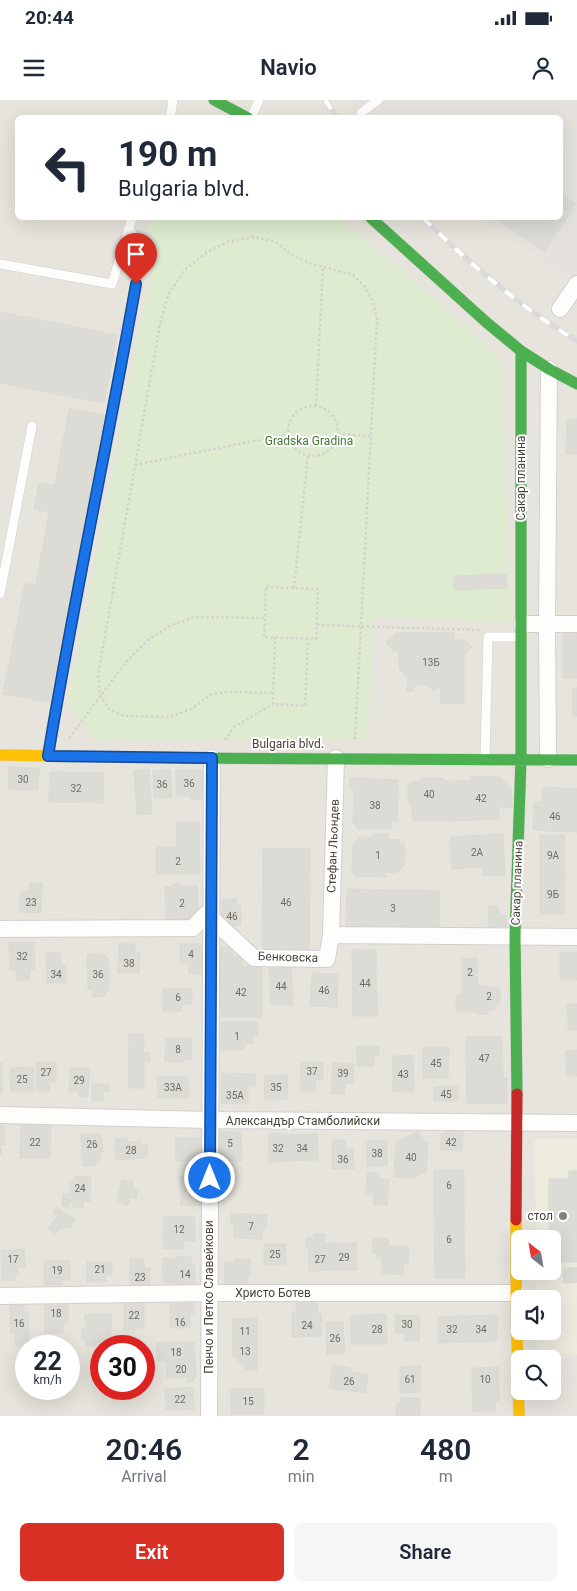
<!DOCTYPE html>
<meta charset="utf-8">
<style>
body{margin:0;font-family:Roboto,sans-serif;background:#f6f6f7;color:#1f2937;height:100vh;display:flex;flex-direction:column;font-size:19px;white-space:nowrap}
*{box-sizing:border-box;margin:0}
p{font-size:16px;color:#747a83}
.icon{flex:none;width:28px;height:28px;fill:none;stroke:currentColor;stroke-width:2;stroke-linecap:round;stroke-linejoin:round}
.map{position:relative;height:1316px;overflow:hidden}
.side{display:flex;flex-direction:column;background:#fff;flex:1}
.side>*{flex:none}
.banner{position:absolute;left:15px;top:15px;width:548px;height:105px;border-radius:8px;box-shadow:0 5px 20px #0002;background:#fff;color:#1f2937;overflow:hidden}
.needle{width:32px;rotate:329deg}
.fabs{position:absolute;left:511px;top:1130px;display:grid;gap:10px}
.fabs a{display:grid;place-items:center;width:50px;height:50px;border-radius:8px;background:#fff;box-shadow:0 5px 20px #0002;font-size:25px}
.speed{position:absolute;left:15px;top:1235px;display:flex;gap:10px;font-size:25px;font-weight:700;text-align:center}
.speed>*{display:grid;place-content:center;width:65px;height:65px;border-radius:50%;background:#fff;box-shadow:0 5px 20px #0002;line-height:1}
.speed small{font-size:12px;font-weight:400}
.speed .limit{border:8px solid #d22;background:#fff;color:#111}
.pin{position:absolute;display:grid;place-items:center;width:42px;height:42px;color:#fff;margin:-51px -21px;border-radius:50% 50% 50% 0;rotate:-45deg;box-shadow:0 0 5px #0007}
.pin .icon{rotate:45deg}
.me{position:absolute;width:55px;margin:-28px;rotate:0deg;stroke-linejoin:round;filter:drop-shadow(0 0 4px #0008)}
.turn{display:flex;align-items:center;gap:18px;height:105px;padding:0 20px;font-size:22px}
.turn .icon{width:65px;height:65px;stroke-width:2.5}
.turn b{display:block;font-size:35px;line-height:42px}
.eta{display:flex;justify-content:space-evenly;align-items:center;height:85px;text-align:center}
.eta b{font-size:30px;font-weight:600;line-height:35px}
.primary-button{display:flex;gap:10px;margin-top:auto;padding:10px 20px}
.primary-button a{flex:1;height:58px;border-radius:8px;background:#d93025;color:#fff;font-size:20px;font-weight:600;line-height:58px;text-align:center}
.primary-button a+a{background:#f6f6f7;color:#1f2937}
.status{display:flex;justify-content:space-between;align-items:center;height:35px;padding:0 25px;background:#fff;direction:ltr}
.status svg{height:14px;fill:currentColor}
header{display:flex;justify-content:space-between;align-items:center;height:65px;padding:0 20px;background:#fff;font-size:22px;font-weight:600}
.map>svg:first-child{display:block}
</style>
<div class="status"><b>20:44</b><svg viewBox="0 0 49 12"><path d="M0 12V9h3v3zM5 12V6h3v6zM10 12V3h3v9zM15 12V0h3v12zM26 1h20v11H26zM47 4h2v5h-2z"/></svg></div>
<header><svg class="icon" aria-label="menu" viewBox="0 0 24 24"><path d="M4 6h16M4 12h16M4 18h16"/></svg>Navio<svg class="icon" aria-label="person" viewBox="0 0 24 24"><circle cx="12" cy="8" r="4"/><path d="M4 21q1-7 8-7t8 7"/></svg></header>
<div class="map">
<svg width="577" height="1316" viewBox="0 0 577 1316">
<rect width="100%" height="100%" fill="#f3f2ee"/>
<path fill="#e6e4dc" fill-rule="evenodd" d="M0,0H346L364,17L18,18V118H481L577,185V1316H0ZM520,1139H552V1171H520ZM520,1199H552V1231H520ZM26,1246H69V1289H26ZM101,1246H144V1289H101ZM520,1259H552V1291H520Z"/>
<path fill="#e5e2de" d="M346,0H577V185L481,118H560V18L364,17Z"/>
<path fill="#edeade" d="M534,1039H577V1255L537,1250V1231H552V1199H536V1171H552V1139H536Z"/>
<path fill="#deebd0" d="M151,118H339L419,185L502,260L511,522L374,517L367,639L93,640L68,602L151,169L148,124Z"/>
<path fill="#dddbd6" stroke="#dbd9d4" d="M560,94L576,104L544,151L495,118H560Z
M0,212L117,235L104,303L0,283Z
M69,308L104,315L72,492L36,486L49,412L34,409L39,383L55,386Z
M567,319H577V354H566Z
M506,474L507,488L454,490V476Z
M25,483L72,492L49,602L3,594Z
M577,527V578H563V532Z
M396,533H455L454,540H464L472,547L464,554V603H440L441,585L434,592L428,585H414V591H407L408,578L399,569V551H394L386,543Z
M573,588H577V616H573Z
M9,667L39,668L38,690L8,689Z
M149,669L152,714L137,715L134,671Z
M170,670L172,697L154,698L153,671Z
M176,670H203V699H191V696H176Z
M50,672L104,673L103,703L49,702Z
M471,677H500L511,688L512,707H499V719L451,721L450,681H471Z
M350,678L398,680L397,721L392,720L391,729H358L353,723L354,689H350Z
M421,678H443L450,684L451,721H412V707L408,703V685L411,682H418Z
M543,687L577,689V732L533,730L534,702H542Z
M177,722H199L200,774H156V747H177Z
M372,734H388V739L400,740V744H405L404,765L397,773L385,772V777L356,776L352,772L353,745L360,737L372,738Z
M503,734L505,775L483,776V767L452,769L450,737Z
M540,735H565V774H540Z
M263,749H310L309,854H262Z
M540,774H565V814H540Z
M30,783H42L41,813L19,812L20,792H30Z
M173,784H180V786H197L198,819L166,820L165,787H173Z
M347,789L440,791L439,833L351,831L346,826Z
M222,799H237V806H241V825L222,826Z
M488,806H498L499,816L506,815L507,827L489,829Z
M34,842L35,869L30,870V880L17,881L16,869L10,870L9,843Z
M119,843L135,844V853H140L139,873H118Z
M180,844H202V874H189V863H180Z
M220,847H233V855H242V867L262,866V917H221Z
M352,850H376L377,916H353Z
M60,852L61,865H66V883H47L46,853Z
M560,852H577V880H560Z
M102,853L108,858L109,889L104,896L93,897V890H88L87,855Z
M477,858L478,912H456V896H462V859Z
M291,867L293,905H271L269,868Z
M312,873L338,874L337,907L310,906Z
M488,885V888H500V904H495V910L488,911V914L478,915V886Z
M163,889H192V904H182V911H163Z
M567,904H577V930H568Z
M221,922H258V936H253V944H244L245,949L221,950Z
M129,934H144V947H129Z
M466,937H502L503,978H507V1003L467,1004Z
M166,938H192L191,959H184V962H165Z
M357,946H379V956L374,957V966H357Z
M129,947H144L143,953H150V962H144V988H129Z
M423,947H449L448,978H423Z
M577,950V976H567L565,951Z
M413,955L414,992H393V956Z
M36,962H56V982H49L50,991H37Z
M301,962H323V980H315V991H300Z
M0,963H2V993H0Z
M333,963L354,964L353,984L345,983L344,994H331Z
M33,967L34,991H11L10,968Z
M70,968H89L88,997H79L80,992H69Z
M222,973L256,974L255,986H248V1004L221,1003Z
M265,975H288L287,999H264Z
M157,977H188L189,998H158Z
M92,984H109V992H103V1001H92Z
M458,986V1001H434V987Z
M21,1025L51,1026L50,1058H20Z
M0,1026H5V1045L0,1044L2,1054H0Z
M446,1030H463L462,1051L441,1050V1033H446Z
M419,1031L424,1042H428L426,1072L414,1078L394,1077L396,1042Z
M219,1032H241L242,1061H226V1054L219,1055Z
M269,1033L287,1035V1061L268,1063Z
M101,1034L103,1052H100V1061L94,1062L95,1065L83,1066L81,1035Z
M317,1034L318,1060L287,1061V1035Z
M126,1038L127,1042L140,1041L141,1046L147,1045L148,1054L143,1058L116,1060L115,1039Z
M175,1038H204L205,1060L176,1061Z
M332,1040H345V1049H353L354,1069H332Z
M367,1041H387V1066H367Z
M464,1070V1100H434V1071Z
M569,1071H577V1094H569Z
M368,1072L379,1074V1079L389,1080L387,1105H373L374,1095L365,1094Z
M74,1076L91,1077L90,1102L83,1101V1108L73,1107V1102H69V1107H62L63,1094H70V1081H74Z
M197,1076V1079H204V1088L181,1089L180,1077Z
M549,1079H569V1094H577V1162H552V1139H549Z
M122,1080L133,1082L132,1089L138,1090L136,1099L130,1097L128,1105L117,1102Z
M204,1088L205,1105L181,1106V1089Z
M434,1100H464L465,1178H435Z
M57,1107L75,1120L69,1128L66,1126L63,1130L60,1128L56,1134L48,1128L58,1115L53,1112Z
M231,1113L267,1115L266,1128H263L262,1139L234,1138L235,1125H231Z
M164,1117H195V1141H184L183,1149H163Z
M314,1134H325V1143H331V1170L309,1171V1147H306V1138H314Z
M373,1138L389,1139L388,1146H393L392,1174H382V1159H377V1153H372Z
M331,1143H357V1170H331Z
M264,1144H286V1165H264Z
M393,1146L409,1147L408,1163H404L403,1175L392,1174Z
M24,1149L25,1167H18V1173L15,1174V1180L2,1181L1,1151Z
M176,1157H191V1165H195V1184L175,1183Z
M163,1158L176,1159L175,1183H162Z
M130,1159H144V1168H150V1186H130Z
M234,1159H250V1175H248V1185L225,1184V1162L234,1163Z
M44,1161H70V1180H62V1185H44Z
M87,1162H112V1175H106V1182H87Z
M563,1168H577V1182L564,1183Z
M10,1203H24V1213H28L29,1245L16,1246L15,1233H10Z
M45,1203H68V1223H63V1233H45Z
M124,1203H144V1228H135V1230H124Z
M194,1203V1215H190V1228H170V1204Z
M296,1203H317L318,1214H321L322,1236L292,1237V1212H296Z
M85,1214H111V1246H86V1241H82V1228H86Z
M386,1214L387,1244H367V1215Z
M351,1215H367V1244H351Z
M395,1215L420,1216L419,1241H405V1233H395Z
M497,1215V1241L466,1242L465,1216Z
M465,1216L466,1242L438,1243V1217Z
M257,1218V1244L233,1245V1219Z
M326,1222H343L345,1253L327,1254Z
M194,1242L195,1260L157,1261V1243Z
M257,1244V1270H244V1263H238V1258H233V1245Z
M195,1260L196,1278H194V1282H187V1277L167,1278L166,1261Z
M333,1265L351,1268L350,1272L368,1275L365,1293L329,1288Z
M421,1266V1292L400,1293V1267Z
M498,1267L499,1289L472,1290V1268Z
M552,1269H556V1296L530,1297V1291H552Z
M193,1287L194,1309L166,1310L165,1289Z
M231,1289H264V1314H231Z
M499,1289V1302H495V1312H473L472,1290Z
M401,1298H420V1316H396V1303H400Z"/>
<g fill="none" stroke-linecap="round" stroke-linejoin="round">
<g stroke="#d1d0cc" stroke-width="10">
<path id="lane" d="M361,13L378,0
M170,18L173,0
M251,18L259,0
M0,164L112,184L132,118
M0,494L32,326
M48,656L62,571L112,320L136,184L139,157L138,141L128,129
M485,658L488,537H519"/>
</g>
<g stroke="#d1d0cc" stroke-width="18">
<path id="street" d="M560,209L577,184
M522,524H577
M548,659L547,524L549,269
M0,829L193,828L205,815L211,818L254,858L327,859L331,835L577,837
M331,835L336,658
M0,1015L210,1020L577,1023
M0,1196L209,1193H516
M209,1316L212,658"/>
</g>
<g stroke="#d2cfc5" stroke-width="12">
<path id="fast" d="M214,0L248,18
M371,118L486,222L521,251L549,269L577,284
M179,658L577,660
M517,994L515,836L521,659V251"/>
</g>
<g stroke="#d2cfc5" stroke-width="12">
<path id="slow" d="M0,655L179,658
M516,1120V1193L519,1316"/>
</g>
<g stroke="#d2cfc5" stroke-width="12">
<path id="jam" d="M516,1120L517,994"/>
</g>
<path stroke="#d3d2cc" stroke-width="2.5" stroke-dasharray="2.5 2.5" stroke-linecap="butt" d="M316,306L323,167
M288 331a25 25 0 1 1 50 0a25 25 0 1 1-50 0Z
M338,334L371,336
M135,365L288,334
M266,487L318,489L316,539L264,537Z
M294,488L308,355
M317,525L480,530
M275,537L273,604L305,606L308,538
M272,593L229,592L212,594L191,609L169,617L124,616L109,609L100,595L98,575L160,224L169,193L185,170L207,152L227,142L254,137L276,142L292,155L309,163L353,175L364,186L373,201L377,219L355,639
M69,638L127,561L148,540L171,525L195,517L264,518
M225,640L234,627L273,604"/>
<use href="#lane" stroke="#fdfdfc" stroke-width="9"/>
<use href="#street" stroke="#fdfdfc" stroke-width="16"/>
<use href="#fast" stroke="#4caf50" stroke-width="11"/>
<use href="#slow" stroke="#ffc107" stroke-width="11"/>
<use href="#jam" stroke="#c62828" stroke-width="11"/>
<g stroke="#dadada" stroke-width="5.5">
<path id="rail" d="M325,0L337,18
M423,118C470,164 520,207 577,241"/>
</g>
<use href="#rail" stroke="#fff" stroke-width="4" stroke-dasharray="11" stroke-linecap="butt"/>
</g>
<g fill="none" stroke-linecap="round" stroke-linejoin="round">
<g stroke="#114b97" stroke-width="12">
<path id="route" d="M136,184C108,342 74,498 48,656L212,658L210,1078"/>
</g>
<use href="#route" stroke="#1a73e8" stroke-width="9"/>
</g>
<circle fill="#848179" stroke="#fff" stroke-width="2" cx="563" cy="1116" r="5"/>
<g text-anchor="middle" stroke-width="4" stroke-linejoin="round" paint-order="stroke">
<g font-size="10" fill="#6f6a62">
<text x="431" y="566">13Б</text>
<text x="23" y="683">30</text>
<text x="189" y="687">36</text>
<text x="162" y="688">36</text>
<text x="76" y="692">32</text>
<text x="429" y="698">40</text>
<text x="481" y="702">42</text>
<text x="375" y="709">38</text>
<text x="555" y="720">46</text>
<text x="477" y="756">2А</text>
<text x="378" y="759">1</text>
<text x="553" y="759">9А</text>
<text x="178" y="765">2</text>
<text x="553" y="798">9Б</text>
<text x="31" y="806">23</text>
<text x="286" y="806">46</text>
<text x="182" y="807">2</text>
<text x="393" y="812">3</text>
<text x="232" y="820">46</text>
<text x="191" y="858">4</text>
<text x="22" y="860">32</text>
<text x="129" y="867">38</text>
<text x="470" y="876">2</text>
<text x="56" y="878">34</text>
<text x="98" y="878">36</text>
<text x="365" y="887">44</text>
<text x="281" y="890">44</text>
<text x="324" y="894">46</text>
<text x="241" y="896">42</text>
<text x="489" y="900">2</text>
<text x="178" y="901">6</text>
<text x="237" y="940">1</text>
<text x="178" y="953">8</text>
<text x="484" y="962">47</text>
<text x="436" y="967">45</text>
<text x="312" y="975">37</text>
<text x="46" y="976">27</text>
<text x="343" y="977">39</text>
<text x="403" y="978">43</text>
<text x="22" y="983">25</text>
<text x="79" y="984">29</text>
<text x="173" y="991">33А</text>
<text x="276" y="991">35</text>
<text x="446" y="998">45</text>
<text x="235" y="999">35А</text>
<text x="35" y="1046">22</text>
<text x="451" y="1046">42</text>
<text x="230" y="1047">5</text>
<text x="92" y="1048">26</text>
<text x="278" y="1052">32</text>
<text x="302" y="1052">34</text>
<text x="131" y="1054">28</text>
<text x="377" y="1057">38</text>
<text x="411" y="1061">40</text>
<text x="343" y="1063">36</text>
<text x="449" y="1089">6</text>
<text x="80" y="1092">24</text>
<text x="251" y="1130">7</text>
<text x="179" y="1133">12</text>
<text x="449" y="1143">6</text>
<text x="275" y="1158">25</text>
<text x="344" y="1161">29</text>
<text x="13" y="1163">17</text>
<text x="320" y="1163">27</text>
<text x="100" y="1173">21</text>
<text x="57" y="1174">19</text>
<text x="185" y="1178">14</text>
<text x="140" y="1181">23</text>
<text x="56" y="1217">18</text>
<text x="134" y="1219">22</text>
<text x="180" y="1226">16</text>
<text x="19" y="1227">16</text>
<text x="407" y="1228">30</text>
<text x="307" y="1229">24</text>
<text x="377" y="1233">28</text>
<text x="452" y="1233">32</text>
<text x="481" y="1233">34</text>
<text x="245" y="1235">11</text>
<text x="335" y="1242">26</text>
<text x="245" y="1255">13</text>
<text x="176" y="1256">18</text>
<text x="181" y="1273">20</text>
<text x="410" y="1283">61</text>
<text x="485" y="1283">10</text>
<text x="349" y="1285">26</text>
<text x="180" y="1303">22</text>
<text x="248" y="1305">15</text>
</g>
<g font-size="12" fill="#457830" stroke="#fff">
<text x="309" y="345">Gradska Gradina</text>
</g>
<g font-size="12" fill="#49443a" stroke="#fff">
<text transform="translate(521 378) rotate(-90)" y="4">Сакар планина</text>
<text x="288" y="648">Bulgaria blvd.</text>
<text transform="translate(333 746) rotate(-88)" y="4">Стефан Льондев</text>
<text transform="translate(517 783) rotate(-88)" y="4">Сакар планина</text>
<text transform="translate(288 857) rotate(2)" y="4">Бенковска</text>
<text x="303" y="1025">Александър Стамболийски</text>
<text x="273" y="1197">Христо Ботев</text>
<text transform="translate(209 1197) rotate(-90)" y="4">Пенчо и Петко Славейкови</text>
</g>
<g font-size="12" fill="#49443a" stroke="#fff" text-anchor="end">
<text x="553" y="1120">стол</text>
</g>
</g>
</svg>
<div class="fabs">
<a><svg class="needle" viewBox="-14 -14 28 28"><path d="M0-13l5 13h-10z" fill="#e53935"/><path d="M0 13l5-13h-10z" fill="#747a83"/></svg></a>
<a><svg class="icon" aria-label="sound" viewBox="0 0 24 24"><path d="M4 9h4l5-4v14l-5-4H4zM17 9q2 3 0 6"/></svg></a>
<a><svg class="icon" aria-label="search" viewBox="0 0 24 24"><circle cx="10" cy="10" r="6"/><path d="M15 15l6 6"/></svg></a>
</div>
<div class="speed"><div>22<small>km/h</small></div><div class="limit">30</div></div>
<div class="pin" style="left:136px;top:184px;background:#d93025"><svg class="icon" aria-label="arrive" viewBox="0 0 24 24"><path d="M6 21V4h12l-3 4 3 4H6"/></svg></div>
<svg class="me" style="left:210px;top:1078px" viewBox="-20 -20 40 40"><circle r="17" fill="#1a73e8" stroke="#fff" stroke-width="3"/><path d="M0-11L8 9 0 5-8 9z" fill="#fff"/></svg>
<div class="banner">
<div class="turn"><svg class="icon" aria-label="left" viewBox="0 0 24 24"><path d="M17 20v-9H6M10 6l-5 5 5 5"/></svg><div><b>190 m</b>Bulgaria blvd.</div></div>
</div>
</div>
<section class="side">
<div class="eta">
<div><b>20:46</b><p>Arrival</p></div>
<div><b>2</b><p>min</p></div>
<div><b>480</b><p>m</p></div>
</div>
<div class="primary-button"><a>Exit</a><a>Share</a></div>
</section>
